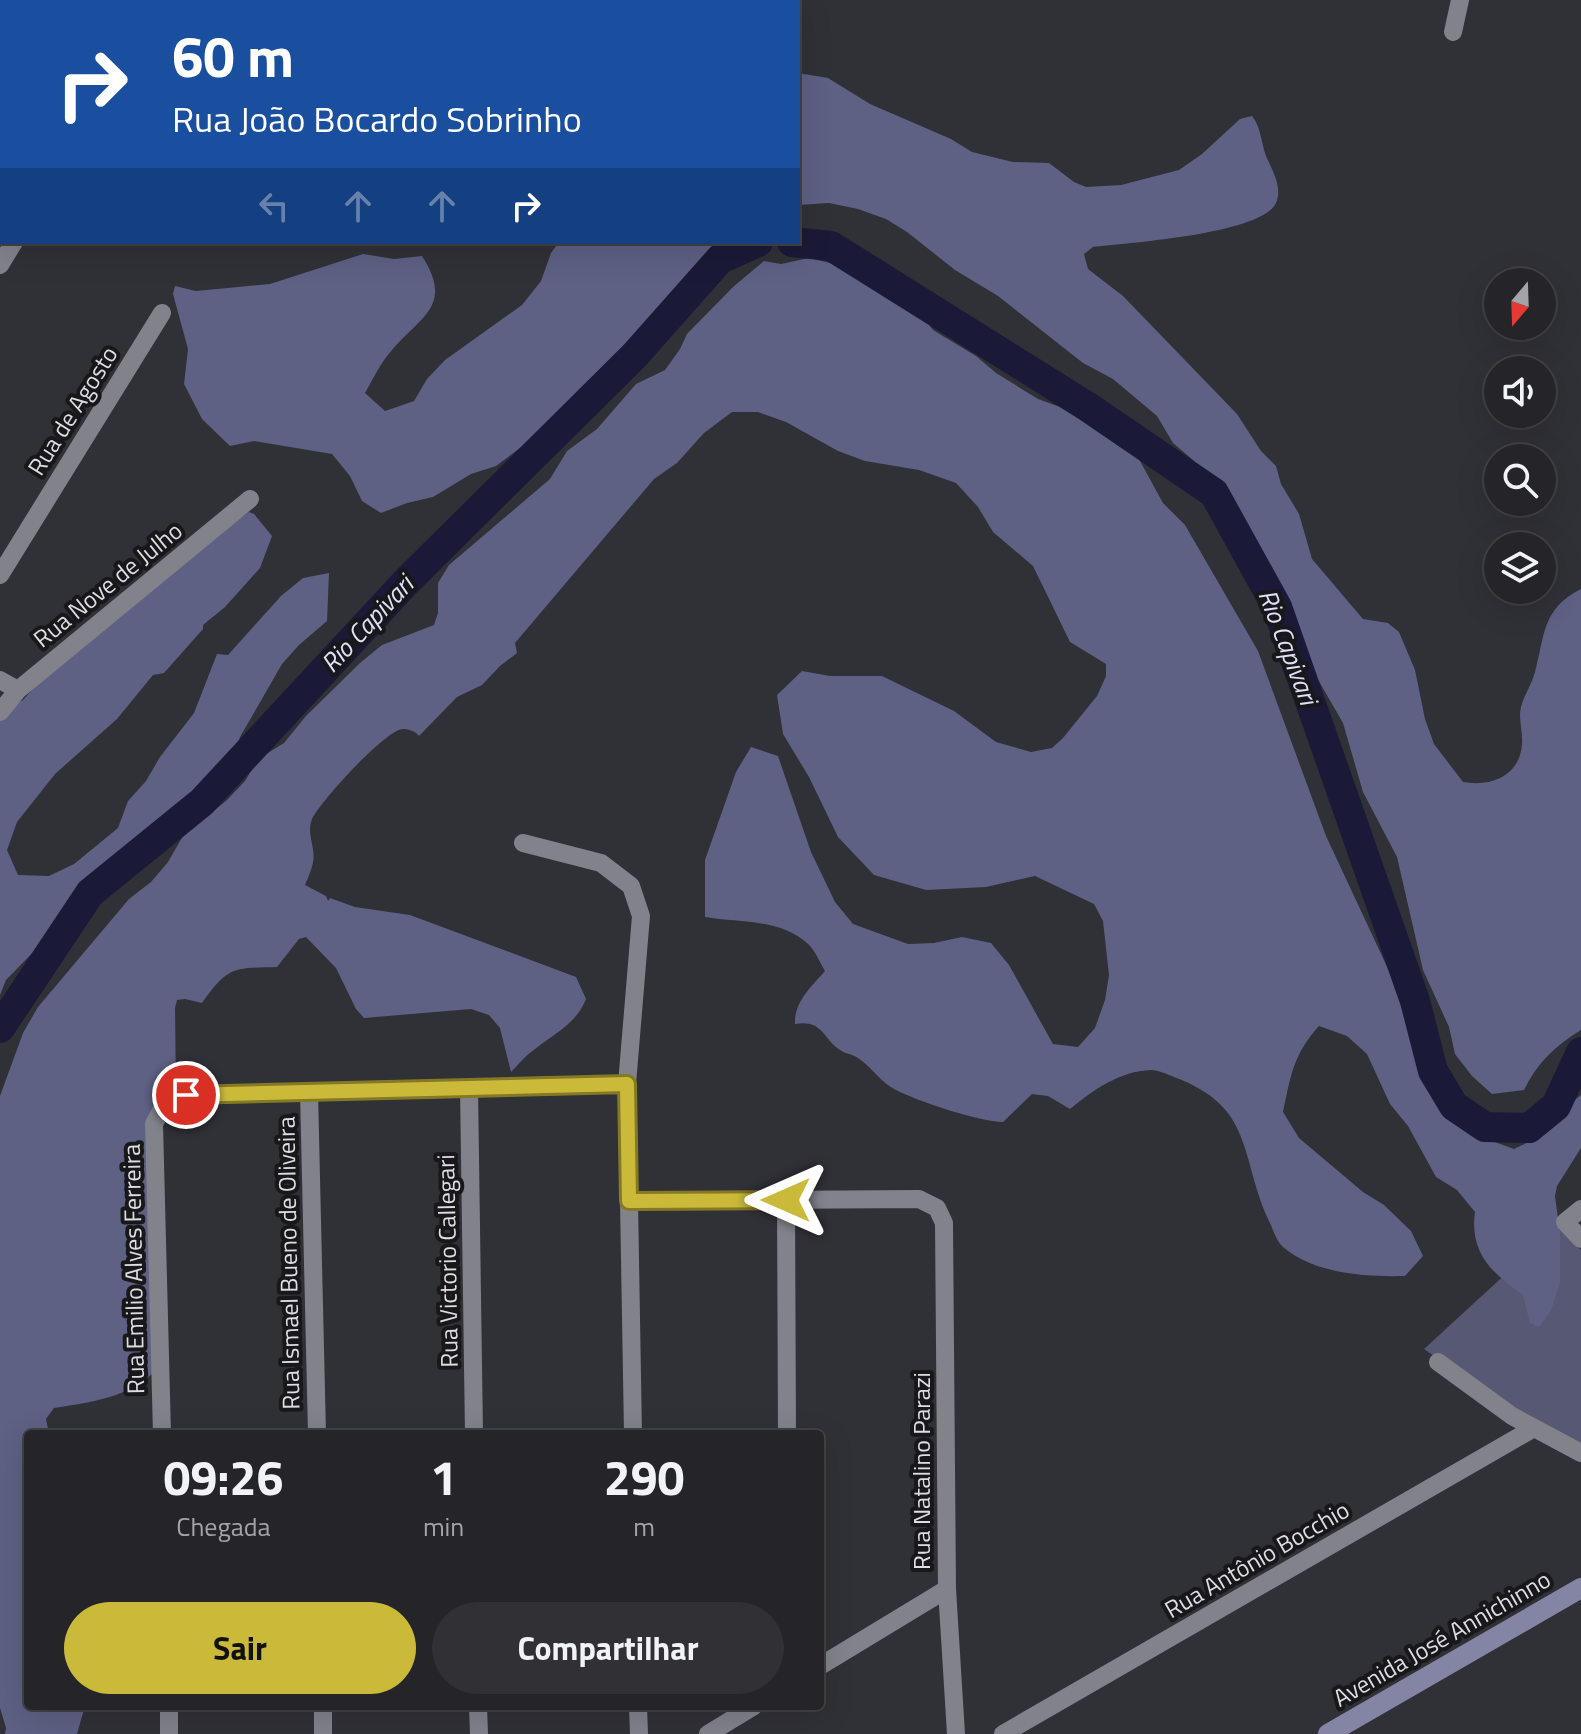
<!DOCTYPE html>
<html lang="pt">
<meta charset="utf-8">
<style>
body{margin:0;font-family:"Titillium Web",sans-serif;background:#303035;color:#f1f3f6;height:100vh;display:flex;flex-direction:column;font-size:30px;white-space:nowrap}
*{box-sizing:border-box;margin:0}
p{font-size:26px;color:#a3a4a8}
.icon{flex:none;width:44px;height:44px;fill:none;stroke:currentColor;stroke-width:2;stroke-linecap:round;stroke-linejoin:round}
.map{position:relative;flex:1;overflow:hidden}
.details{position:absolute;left:24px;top:1430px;width:800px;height:280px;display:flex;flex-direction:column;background:#242429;border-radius:8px;box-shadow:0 8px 32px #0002,0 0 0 2px #414146}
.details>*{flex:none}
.banner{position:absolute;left:0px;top:0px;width:800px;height:244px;box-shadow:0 8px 32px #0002,0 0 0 2px #414146;background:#1a4fa0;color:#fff;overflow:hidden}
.needle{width:52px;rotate:199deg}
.fabs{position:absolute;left:1484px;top:268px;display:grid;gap:16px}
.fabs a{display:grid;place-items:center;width:72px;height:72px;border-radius:50%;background:#242429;box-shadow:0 8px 32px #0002,0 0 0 2px #414146;font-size:40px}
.pin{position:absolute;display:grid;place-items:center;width:68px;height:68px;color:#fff;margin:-34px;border:4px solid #fff;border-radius:50%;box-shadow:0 2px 8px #0007}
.me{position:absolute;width:88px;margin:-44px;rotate:270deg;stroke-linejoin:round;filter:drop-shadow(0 0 6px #0008)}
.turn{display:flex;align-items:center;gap:28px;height:168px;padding:0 40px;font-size:36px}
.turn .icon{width:104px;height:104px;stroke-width:2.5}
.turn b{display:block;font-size:56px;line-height:68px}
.lanes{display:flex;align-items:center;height:76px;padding:0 40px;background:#0003;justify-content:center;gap:40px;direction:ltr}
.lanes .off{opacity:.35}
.eta{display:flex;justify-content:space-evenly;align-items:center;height:136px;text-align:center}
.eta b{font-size:48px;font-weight:700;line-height:56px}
.primary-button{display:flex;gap:16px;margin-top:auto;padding:16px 40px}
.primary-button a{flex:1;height:92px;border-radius:48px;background:#cbba39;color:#111;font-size:32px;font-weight:700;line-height:92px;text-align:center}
.primary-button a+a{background:#303035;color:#f1f3f6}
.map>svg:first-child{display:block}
</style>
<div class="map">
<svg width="1581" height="1734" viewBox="0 0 1581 1734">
<rect width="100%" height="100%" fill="#303037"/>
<path fill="#565874" d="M1558,1226L1581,1250V1445L1536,1426L1424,1349Z"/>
<path fill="#5e6084" d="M798,73L828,78L870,104L951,139L972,152L1013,162L1049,163L1074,182L1086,187L1121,185L1179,170L1202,154L1240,119L1252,116C1261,127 1261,142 1266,156C1272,170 1283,187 1276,203C1262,234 1128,243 1093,247L1084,254L1088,269L1123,296L1237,414L1261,451L1276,466L1281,484L1299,514L1312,559L1363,619L1388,623L1399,632L1415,670L1425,719L1434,744L1463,782C1491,787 1520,776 1522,744C1523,732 1518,718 1521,707C1524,695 1532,684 1535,672C1545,634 1542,609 1581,589V1030C1556,1045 1537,1063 1524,1090L1492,1094L1472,1076L1455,1054L1449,1027L1423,970L1397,857L1363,792L1343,723L1294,638L1259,562L1243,536L1204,485L1193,460L1173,443L1157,416L1113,379L1083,363L998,296L955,270L907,232L886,219L858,209L829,203L798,205Z
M559,242H733L675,294L580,409L549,426L496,466L471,474L433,497L407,503L381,513L362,501L350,476L332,454L254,441L230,446L202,419L184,384L188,349L173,294L175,286L196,291L270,284L363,254L394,259L422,256C454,306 421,316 392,350C381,362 373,379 365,393L385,411L414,401L427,379L445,360L522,305L541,281L551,253Z
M809,258L843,266L870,276L916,308L933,330L976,356L996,373L1038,399L1093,419L1113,436L1134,450L1163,503L1185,525L1258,651L1326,836L1411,1018L1450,1094L1492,1141L1514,1149L1539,1137L1549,1120L1581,1095V1148L1557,1186L1555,1196L1560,1233V1282L1551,1311L1539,1327L1530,1323L1523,1295C1493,1274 1469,1253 1475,1212L1457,1190L1436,1177L1408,1126L1390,1104L1367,1054L1347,1036L1319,1026C1293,1055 1291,1075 1283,1112L1299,1138L1363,1192L1384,1205L1411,1231L1423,1256L1405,1276C1367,1277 1314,1274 1283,1247C1276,1241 1273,1229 1269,1221C1239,1156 1255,1107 1174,1077C1167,1074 1158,1070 1151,1070C1120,1071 1093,1090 1070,1109L1048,1096L1032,1094L1003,1122C980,1122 917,1101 896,1090C880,1082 872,1067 858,1058C853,1054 845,1054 840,1050C823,1039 823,1019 795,1024C794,1002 811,987 825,971C820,963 815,950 808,944C780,918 739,923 705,917V860L736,772L751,747L778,756L811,852L835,902L853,924L908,944L934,943L962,937L991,943L1009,965L1053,1044L1078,1047L1095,1028L1105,1000L1109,975L1103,921L1094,904L1035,876L986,887L926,890L874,875L838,837L809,777L783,734L777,695L802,671L830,676H882L954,711L996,742L1031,752L1052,748L1063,738L1097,696L1106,676V664L1070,642L1033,566L993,532L978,507L956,483L919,470L865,461L838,451L786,422L758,412H732L704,433L677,463L654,479L515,643L517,653L500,666L482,685L457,697L419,736C415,731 409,729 403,729C385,730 320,802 312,819C306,834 316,847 313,862C312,869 308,878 305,885L326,896L328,901L330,898L355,907L410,915L576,977L586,999C577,1023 554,1034 535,1049C526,1055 519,1064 511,1072L500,1028L489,1015L471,1009L364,1018L356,1009L336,968L306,937L299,939L277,967C234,968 228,966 202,1003L185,999L177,1000L175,1008L176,1088L162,1126L156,1370C129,1398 91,1402 54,1408L46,1419L49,1434H28V1706H85L77,1734H5L6,1728L0,1708V1096L23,1033L38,1007L129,899L151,882L168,862L183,836L227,800L245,781L258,759L284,743L306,716L360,663L382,645L434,625L438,613V583L449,565L550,479L567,451L597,429L636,384L665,370L680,349L687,334L733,287L764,261L781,264Z
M249,512L254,514L272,536L260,568L225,607L203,625V629L164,673L153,675L117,719L55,774L17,822L7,850L18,875L49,876L74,864L118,828L128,801L146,781L160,757L194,713L217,654L228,655L281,596L303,578L329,573L327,621L299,645L282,664L240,737L230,765L212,784L190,802L172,822L114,861L81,903L6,980L0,995V712L23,700L94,619Z"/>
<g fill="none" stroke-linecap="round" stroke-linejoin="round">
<path stroke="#1a1a38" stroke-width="30" d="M792,242L831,246L1088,407L1214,493L1277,607L1415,1001L1433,1071L1454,1106L1485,1127L1529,1128L1556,1106L1581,1052
M0,1028L90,893L202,802L406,582L634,356L720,259L758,242"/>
<path stroke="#81828a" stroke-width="18" d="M1453,32L1460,0
M0,265L14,242
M0,575L162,313
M0,680L18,690
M0,712L18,690L250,499
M523,843L601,863L631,886L641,916L627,1084L633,1434
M469,1088L474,1434
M309,1092L317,1434
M786,1200L787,1434
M629,1201L919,1199L937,1208L944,1223L947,1589L956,1734
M1581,1209L1565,1222L1581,1239
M1438,1362L1512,1416L1581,1453
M162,1434L154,1124L164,1105L186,1095L627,1084
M820,1666L947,1589
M169,1706V1734
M323,1706V1734
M478,1706L479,1734
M638,1706L639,1734
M708,1734L754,1706
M1003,1734L1534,1428"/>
<path stroke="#8485a5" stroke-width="20" d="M1328,1734L1581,1588"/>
</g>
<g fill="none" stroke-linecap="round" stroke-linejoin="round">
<g stroke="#847925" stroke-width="20">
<path id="route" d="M186,1095L627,1084L629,1201L786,1200"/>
</g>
<use href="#route" stroke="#cbba39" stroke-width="14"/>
</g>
<g text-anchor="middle" stroke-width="8" stroke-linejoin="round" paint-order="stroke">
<g font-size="24" fill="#dddde2" stroke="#18181b">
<text transform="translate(73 411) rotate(-58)" y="8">Rua de Agosto</text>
<text transform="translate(108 585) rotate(-39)" y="8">Rua Nove de Julho</text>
<text transform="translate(448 1261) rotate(-91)" y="8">Rua Victorio Callegari</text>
<text transform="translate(289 1263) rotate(-91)" y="8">Rua Ismael Bueno de Oliveira</text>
<text transform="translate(134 1269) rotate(-91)" y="8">Rua Emilio Alves Ferreira</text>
<text transform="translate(922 1471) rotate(-90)" y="8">Rua Natalino Parazi</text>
<text transform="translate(1257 1560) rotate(-30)" y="8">Rua Antônio Bocchio</text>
<text transform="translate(1442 1639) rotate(-30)" y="8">Avenida José Annichinno</text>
</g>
<g font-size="26" font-style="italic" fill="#dee1fa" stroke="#18181b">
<text transform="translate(367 624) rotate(-47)" y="9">Rio Capivari</text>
<text transform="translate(1288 647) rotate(69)" y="9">Rio Capivari</text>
</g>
</g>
</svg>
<div class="fabs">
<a><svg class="needle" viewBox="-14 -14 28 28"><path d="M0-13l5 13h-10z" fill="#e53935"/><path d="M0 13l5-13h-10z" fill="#a3a4a8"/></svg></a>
<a><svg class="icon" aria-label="sound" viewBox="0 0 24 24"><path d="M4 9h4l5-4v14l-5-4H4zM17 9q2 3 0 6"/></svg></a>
<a><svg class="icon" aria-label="search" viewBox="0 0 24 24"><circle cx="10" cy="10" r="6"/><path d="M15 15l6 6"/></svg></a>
<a><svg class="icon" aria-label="layers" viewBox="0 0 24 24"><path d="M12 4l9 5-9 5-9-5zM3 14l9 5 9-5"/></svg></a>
</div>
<div class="pin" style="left:186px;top:1095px;background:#d93025"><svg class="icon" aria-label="arrive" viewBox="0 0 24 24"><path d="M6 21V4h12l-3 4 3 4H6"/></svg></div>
<svg class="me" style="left:786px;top:1200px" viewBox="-20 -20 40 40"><path d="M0-17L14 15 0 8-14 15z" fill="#cbba39" stroke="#fff" stroke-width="4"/></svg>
<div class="banner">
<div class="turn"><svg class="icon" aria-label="right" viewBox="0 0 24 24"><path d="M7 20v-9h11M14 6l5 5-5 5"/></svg><div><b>60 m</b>Rua João Bocardo Sobrinho</div></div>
<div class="lanes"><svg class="icon off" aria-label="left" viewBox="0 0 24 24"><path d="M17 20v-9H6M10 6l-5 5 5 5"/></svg><svg class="icon off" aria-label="ahead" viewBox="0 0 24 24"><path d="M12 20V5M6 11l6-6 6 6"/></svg><svg class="icon off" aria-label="ahead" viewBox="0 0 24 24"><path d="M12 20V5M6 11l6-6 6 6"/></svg><svg class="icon" aria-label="right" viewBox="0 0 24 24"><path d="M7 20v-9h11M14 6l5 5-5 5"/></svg></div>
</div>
<section class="details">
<div class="eta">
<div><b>09:26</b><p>Chegada</p></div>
<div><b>1</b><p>min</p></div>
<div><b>290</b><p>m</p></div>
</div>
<div class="primary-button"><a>Sair</a><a>Compartilhar</a></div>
</section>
</div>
